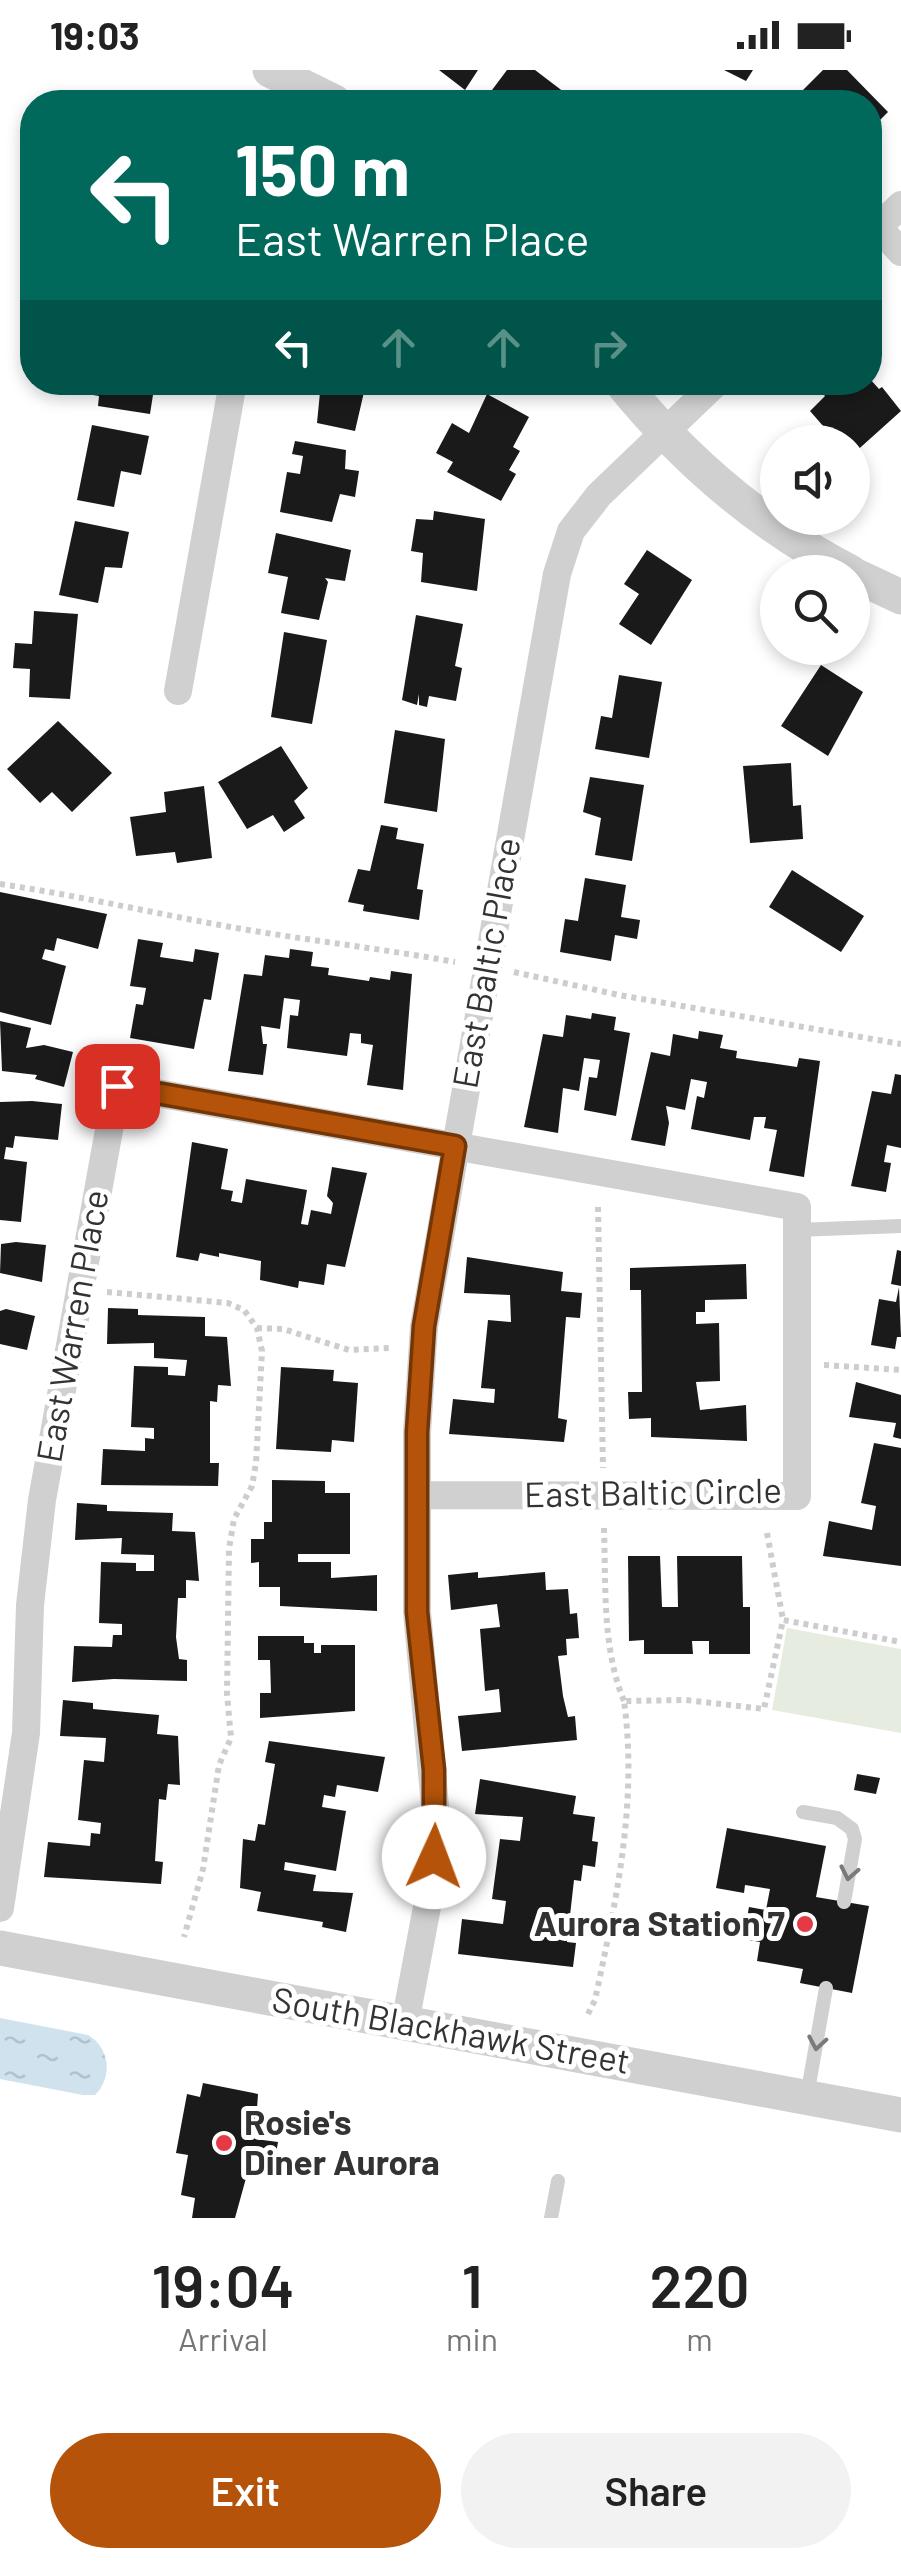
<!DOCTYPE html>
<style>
body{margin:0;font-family:Barlow,sans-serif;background:#f2f2f2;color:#222;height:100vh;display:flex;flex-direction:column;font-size:38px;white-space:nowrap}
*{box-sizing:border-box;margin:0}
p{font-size:32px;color:#767676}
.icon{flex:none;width:55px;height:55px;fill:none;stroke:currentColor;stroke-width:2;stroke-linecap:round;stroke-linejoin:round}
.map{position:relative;height:2148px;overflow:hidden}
.panel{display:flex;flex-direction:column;background:#fff;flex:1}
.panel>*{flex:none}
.guide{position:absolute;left:20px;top:20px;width:862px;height:305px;border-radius:40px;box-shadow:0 5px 15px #0003;background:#00695c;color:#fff;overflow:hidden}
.controls{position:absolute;left:760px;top:355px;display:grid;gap:20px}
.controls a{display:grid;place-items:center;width:110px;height:110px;border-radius:50%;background:#fff;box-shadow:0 5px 15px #0003;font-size:50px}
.pin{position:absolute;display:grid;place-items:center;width:85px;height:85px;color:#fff;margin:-42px;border-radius:20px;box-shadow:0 5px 15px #0006}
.me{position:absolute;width:110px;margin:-55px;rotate:2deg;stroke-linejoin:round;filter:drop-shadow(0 0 8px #0008)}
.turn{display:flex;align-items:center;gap:35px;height:210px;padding:0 50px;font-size:45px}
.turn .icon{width:130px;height:130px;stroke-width:2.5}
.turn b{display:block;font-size:70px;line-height:85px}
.lanes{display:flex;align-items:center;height:95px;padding:0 50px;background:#0003;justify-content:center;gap:50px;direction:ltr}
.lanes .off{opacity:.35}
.eta{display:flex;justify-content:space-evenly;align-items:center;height:170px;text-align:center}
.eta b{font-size:60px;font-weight:600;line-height:70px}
.action{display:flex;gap:20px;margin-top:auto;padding:20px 50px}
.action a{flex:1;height:115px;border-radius:60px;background:#b45309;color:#fff;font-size:40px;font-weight:600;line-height:115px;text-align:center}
.action a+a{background:#f2f2f2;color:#222}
.status{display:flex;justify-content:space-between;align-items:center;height:70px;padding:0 50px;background:#fff;direction:ltr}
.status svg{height:28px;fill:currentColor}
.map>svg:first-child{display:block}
</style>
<div class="status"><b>19:03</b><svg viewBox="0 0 49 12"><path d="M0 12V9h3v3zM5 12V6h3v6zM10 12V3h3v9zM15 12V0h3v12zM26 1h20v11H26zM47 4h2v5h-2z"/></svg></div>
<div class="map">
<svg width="901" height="2148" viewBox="0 0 901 2148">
<defs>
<pattern id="water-ripples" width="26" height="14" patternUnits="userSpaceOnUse" patternTransform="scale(2.5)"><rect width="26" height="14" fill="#cfe2ee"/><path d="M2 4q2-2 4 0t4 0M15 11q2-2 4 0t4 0" fill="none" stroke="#b2c2cd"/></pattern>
</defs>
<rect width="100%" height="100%" fill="#fff"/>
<path fill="#e6ecdf" d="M787,1558L901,1579V1663L772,1640Z"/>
<path fill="url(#water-ripples)" d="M0,1948L88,1965C110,1978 113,2007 95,2025H83L0,2009Z"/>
<path fill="#1a1a1a" d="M439,0H478L465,20Z
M507,0H535L577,32H483Z
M724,0H753L746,11Z
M823,0H847L888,42L870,60V32H816L803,20Z
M870,309L879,319L882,317L901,341L852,385V372H837L810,341L825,326L818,318L824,312Z
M82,312H155L150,344L98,336L99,326L81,323Z
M321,312H382L379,325L364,322L355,361L317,353Z
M487,324L529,347L513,377L520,381L509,400L516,404L501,431L447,402L453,392L436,383L452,353L469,363Z
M92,355L149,366L141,405L121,401L114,437L77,430Z
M295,371L346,380L345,399L359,401L355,427L340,424L332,452L280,442L287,402L300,404L303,386L292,384Z
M434,441L485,449L477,521L421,512L423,483L411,481L416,449L433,450Z
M75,451L129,462L122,498L105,497L98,533L59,525Z
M276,463L351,480L345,511L325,508L328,512L319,550L281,543L288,507L268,503Z
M647,480L692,510L651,575L619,554L639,524L624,514Z
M34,541L78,544L70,629L29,627L30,599L13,598L15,573L32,574Z
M416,545L463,554L455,596L462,598L456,631L429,626L427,637L419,635V624L417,635L402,630Z
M284,562L327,570L312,654L271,647Z
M821,595L863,622L828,686L781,656Z
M619,605L662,612L649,688L595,679L601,646L612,648Z
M58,651L112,703L72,742L52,722L40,733L7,699Z
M395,660L445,669L437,742L384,733Z
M281,676L308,718L294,731L305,748L284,762L273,745L247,759L218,712Z
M791,693L793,736L801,735L803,769L750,773L743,696Z
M590,707L644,715L632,791L595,785L601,748L583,742Z
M204,716L212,788L177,793L175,782L136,786L130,747L166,742L164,722Z
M381,755L398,758L396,769L424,774L417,819L423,820L419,850L363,841L364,835L348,832L358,799L370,801Z
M792,800L864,846L841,882L769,837Z
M585,808L626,815L621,847L640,850L637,869L615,865L611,891L560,882L565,849L578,851Z
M0,822L107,844L98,879L57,868L54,881L45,879L42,889L66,896L51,955L0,942Z
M138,869L163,873L160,887L193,892L195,879L219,883L211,930L204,929L194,979L130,968L136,934L143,935L146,918L130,916Z
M290,879L313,882L311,896L329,898L328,905L369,911L370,907L390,910L391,901L412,904L403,1020L367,1015L373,975L361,973V964L350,963L347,986L287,978L290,945L298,946L300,930L284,928L280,959L261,956L263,974H267L263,1005L228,1001L244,904L262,906L265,885L289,888Z
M592,943L616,947L614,960L630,963L616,1046L584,1040L589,1007L597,1008L600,990L584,988L579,1021L563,1018L558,1063L524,1057L543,964L563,967L566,945L591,949Z
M0,951L31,958L26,978L44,975L73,982L64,1017L35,1009L37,1005L2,1001Z
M699,961L723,965L720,978L737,981L736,988L797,997L799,988L820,991L804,1107L769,1101L777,1060L764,1058L766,1047H754L750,1070L691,1059L697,1026L704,1028L707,1012L691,1009L685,1040L666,1036L669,1053L665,1076L631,1070L651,982L670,986L673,964L698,969Z
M895,1004L901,1005V1078L887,1075L884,1092L891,1093L886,1122L851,1116L872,1021L891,1024Z
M32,1031L62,1034L58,1070L15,1066L13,1078L6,1077L4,1089L27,1092L21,1152L0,1150V1032Z
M192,1072L228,1079L221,1119L233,1121L231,1131L242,1133L246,1109L307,1120L301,1154L308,1155L311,1140L331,1144L333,1133L327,1126L332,1097L367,1103L345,1197L327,1194L324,1215L299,1211L298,1218L260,1210L261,1191L219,1183V1187L200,1183L198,1191L176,1187Z
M16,1172L46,1175L42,1212L0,1203L1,1174Z
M897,1180L901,1181V1216L891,1214Z
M467,1187L563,1202L561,1221L582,1223L580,1248L566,1247L558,1348L567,1350L564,1372L449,1364L453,1329L494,1333L495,1319L481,1318L488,1250L511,1252L510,1225L464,1223Z
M746,1194L747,1229L705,1230V1242H696V1254L719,1253L720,1311L696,1312L700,1340L746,1335L747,1371L651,1367V1348L629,1349L628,1322H642L641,1220H630V1198Z
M899,1217L901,1267H897L895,1279L871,1275L879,1229L896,1232Z
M108,1238L138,1239V1245L205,1247V1266L227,1267L231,1316L218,1315L217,1332L210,1331V1393H219L218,1416L101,1415L103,1379L145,1381V1368L154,1369V1358L131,1357L134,1296L168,1297V1305L185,1306L187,1290L154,1288V1273L107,1274Z
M6,1239L35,1246L27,1280L0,1274V1241Z
M281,1297L334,1300L333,1311L358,1313L354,1372L332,1370L331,1382L276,1379Z
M856,1312L901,1325V1369L893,1367L896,1353L849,1347Z
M874,1373L901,1378V1496L823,1486L829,1451L872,1460L876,1436L861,1433Z
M272,1410L325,1411V1423H350V1484H298V1492H331V1508L377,1505V1541L280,1536V1517H259V1492L251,1493V1469H264V1452H272Z
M77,1433L107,1435V1441L173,1443L172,1461L195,1462L199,1511L186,1510V1528H178L176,1567L179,1589L187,1590V1611L114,1609L72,1612L74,1576L112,1577L113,1565H122V1554L99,1553L101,1492L136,1493V1501H154V1485L121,1484L122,1468L75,1470Z
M628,1486H660L662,1537H678L677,1486H742L743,1537H750V1584H709V1571H692L693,1584H644V1570L629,1571Z
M478,1502V1508L545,1502L546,1520L568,1519L570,1544L577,1543L579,1568L566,1569L567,1585L558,1586L563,1626L568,1647L575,1646L577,1670L462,1681L458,1646L501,1642L499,1619L485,1621L480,1559L500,1557L497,1534L451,1540L448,1505Z
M258,1566H304V1573H314V1583H321V1575H355V1641L260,1648V1623H271L270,1590H258Z
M63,1630L93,1633V1639L159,1645L157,1664L178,1666L180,1715L168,1714L166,1730L159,1729L155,1791L163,1792L161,1814L44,1807L48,1772L90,1776L91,1763L100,1764L101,1753L78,1750L84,1690L104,1692L106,1668L60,1666Z
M269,1671L385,1687L378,1722L337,1715L335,1727L324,1725L322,1737L346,1741L336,1801L285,1792L284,1800L316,1805L313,1821L353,1823L346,1862L322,1857L323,1852L257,1841L261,1822L240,1818L243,1769L255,1771L258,1754L265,1755L275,1694L265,1692Z
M857,1704L880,1708L876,1724L854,1720Z
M480,1709L576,1726L573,1744L595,1747L592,1771L598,1772L595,1797L583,1795L581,1811L574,1810L567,1872L576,1873L573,1897L458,1884L462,1849L503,1854L506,1831L492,1829L500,1769L520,1771L523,1747L475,1744Z
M727,1758L826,1776L816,1827L869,1836L852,1923L800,1913L803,1899L757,1891L760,1872L743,1869L749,1837L766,1840L770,1819L745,1815L744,1823L716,1818Z
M203,2013L258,2024L255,2069L278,2072L274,2095L251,2090L235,2148H192L195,2128L181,2125L188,2085L176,2083L187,2024L200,2027Z"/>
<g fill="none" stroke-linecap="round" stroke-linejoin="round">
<path stroke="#cdcdcd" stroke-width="6" stroke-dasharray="5 5" stroke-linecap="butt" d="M0,814C82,826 161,845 242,859C313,871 384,879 455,892
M514,902L619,925L901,974
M598,1137L603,1398
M107,1222L228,1233L244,1240L257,1258L262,1281L256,1393L252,1416L234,1449L229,1479L227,1624L231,1668L219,1695L203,1799L184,1867
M257,1258L283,1259L349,1280L389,1278
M824,1295L901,1300
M604,1458C606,1516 602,1578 624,1631
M767,1463L783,1550
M588,1944L595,1930C616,1831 638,1733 624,1631L686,1630L764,1639L783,1550L901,1572"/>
<path stroke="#d0d0d0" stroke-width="14" d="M797,1160L901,1156
M803,1742L837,1748L852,1759L855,1769L844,1832
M807,2026L826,1918
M551,2148L558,2111"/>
<path stroke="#d0d0d0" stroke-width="28" d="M878,157L901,182
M870,165L901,135
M178,621L233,312
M0,1838L26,1663L30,1535L42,1430L117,1016L797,1137V1426L417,1425
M405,1953L431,1816L437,1757L417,1542V1362L424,1257L557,504L571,461L599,425L717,312"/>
<path stroke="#d0d0d0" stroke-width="35" d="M270,0L334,32
M621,312C684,390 761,456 850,502
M852,504L901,527
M0,1878L901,2045"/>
</g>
<defs><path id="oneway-chevron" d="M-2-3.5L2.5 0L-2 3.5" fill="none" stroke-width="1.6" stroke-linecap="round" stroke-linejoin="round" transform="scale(2.5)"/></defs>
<g stroke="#7a7a7a">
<use href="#oneway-chevron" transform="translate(849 1803) rotate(101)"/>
<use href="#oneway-chevron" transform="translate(817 1973) rotate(100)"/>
</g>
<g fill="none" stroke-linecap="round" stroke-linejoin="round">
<g stroke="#753606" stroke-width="25">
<path id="route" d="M117,1016L455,1076L424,1256L417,1362V1542L434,1700V1787"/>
</g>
<use href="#route" stroke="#b45309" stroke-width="18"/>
</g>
<g fill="#e63946" stroke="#fff" stroke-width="4">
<circle cx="805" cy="1854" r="10"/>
<circle cx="224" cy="2073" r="10"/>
</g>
<g text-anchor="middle" stroke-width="10" stroke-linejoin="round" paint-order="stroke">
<g font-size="35" fill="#333" stroke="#fff">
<text transform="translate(487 893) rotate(-80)" y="12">East Baltic Place</text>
<text transform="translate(73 1256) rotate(-80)" y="12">East Warren Place</text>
<text transform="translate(653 1423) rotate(-1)" y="12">East Baltic Circle</text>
<text transform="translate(451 1961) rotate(10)" y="12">South Blackhawk Street</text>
</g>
<g font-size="35" font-weight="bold" fill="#333" stroke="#fff" text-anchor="end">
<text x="785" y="1866">Aurora Station 7</text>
<text x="244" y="2065" text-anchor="start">Rosie's<tspan x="244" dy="40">Diner Aurora</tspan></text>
</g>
</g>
</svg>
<div class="controls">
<a><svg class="icon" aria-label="sound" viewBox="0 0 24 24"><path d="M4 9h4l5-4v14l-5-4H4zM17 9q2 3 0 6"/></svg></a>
<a><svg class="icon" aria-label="search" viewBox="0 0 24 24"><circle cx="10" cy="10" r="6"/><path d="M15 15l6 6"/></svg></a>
</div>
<div class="pin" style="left:117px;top:1016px;background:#d93025"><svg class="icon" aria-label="arrive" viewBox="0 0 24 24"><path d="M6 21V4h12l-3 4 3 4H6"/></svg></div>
<svg class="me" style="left:434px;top:1787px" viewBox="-20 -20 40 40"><circle r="19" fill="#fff"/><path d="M0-13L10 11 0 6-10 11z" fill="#b45309"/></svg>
<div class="guide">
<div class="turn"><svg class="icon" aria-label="left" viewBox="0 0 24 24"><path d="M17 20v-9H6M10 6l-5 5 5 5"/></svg><div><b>150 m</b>East Warren Place</div></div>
<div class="lanes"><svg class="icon" aria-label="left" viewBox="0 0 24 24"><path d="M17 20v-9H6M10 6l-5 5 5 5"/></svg><svg class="icon off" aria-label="ahead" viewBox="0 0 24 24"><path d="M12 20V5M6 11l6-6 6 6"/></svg><svg class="icon off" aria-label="ahead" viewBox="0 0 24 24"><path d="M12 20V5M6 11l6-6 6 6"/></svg><svg class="icon off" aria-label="right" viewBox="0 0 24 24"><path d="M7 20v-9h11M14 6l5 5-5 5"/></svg></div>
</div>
</div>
<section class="panel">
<div class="eta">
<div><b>19:04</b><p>Arrival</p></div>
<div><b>1</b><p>min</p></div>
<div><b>220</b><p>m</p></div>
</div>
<div class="action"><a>Exit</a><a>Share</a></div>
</section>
